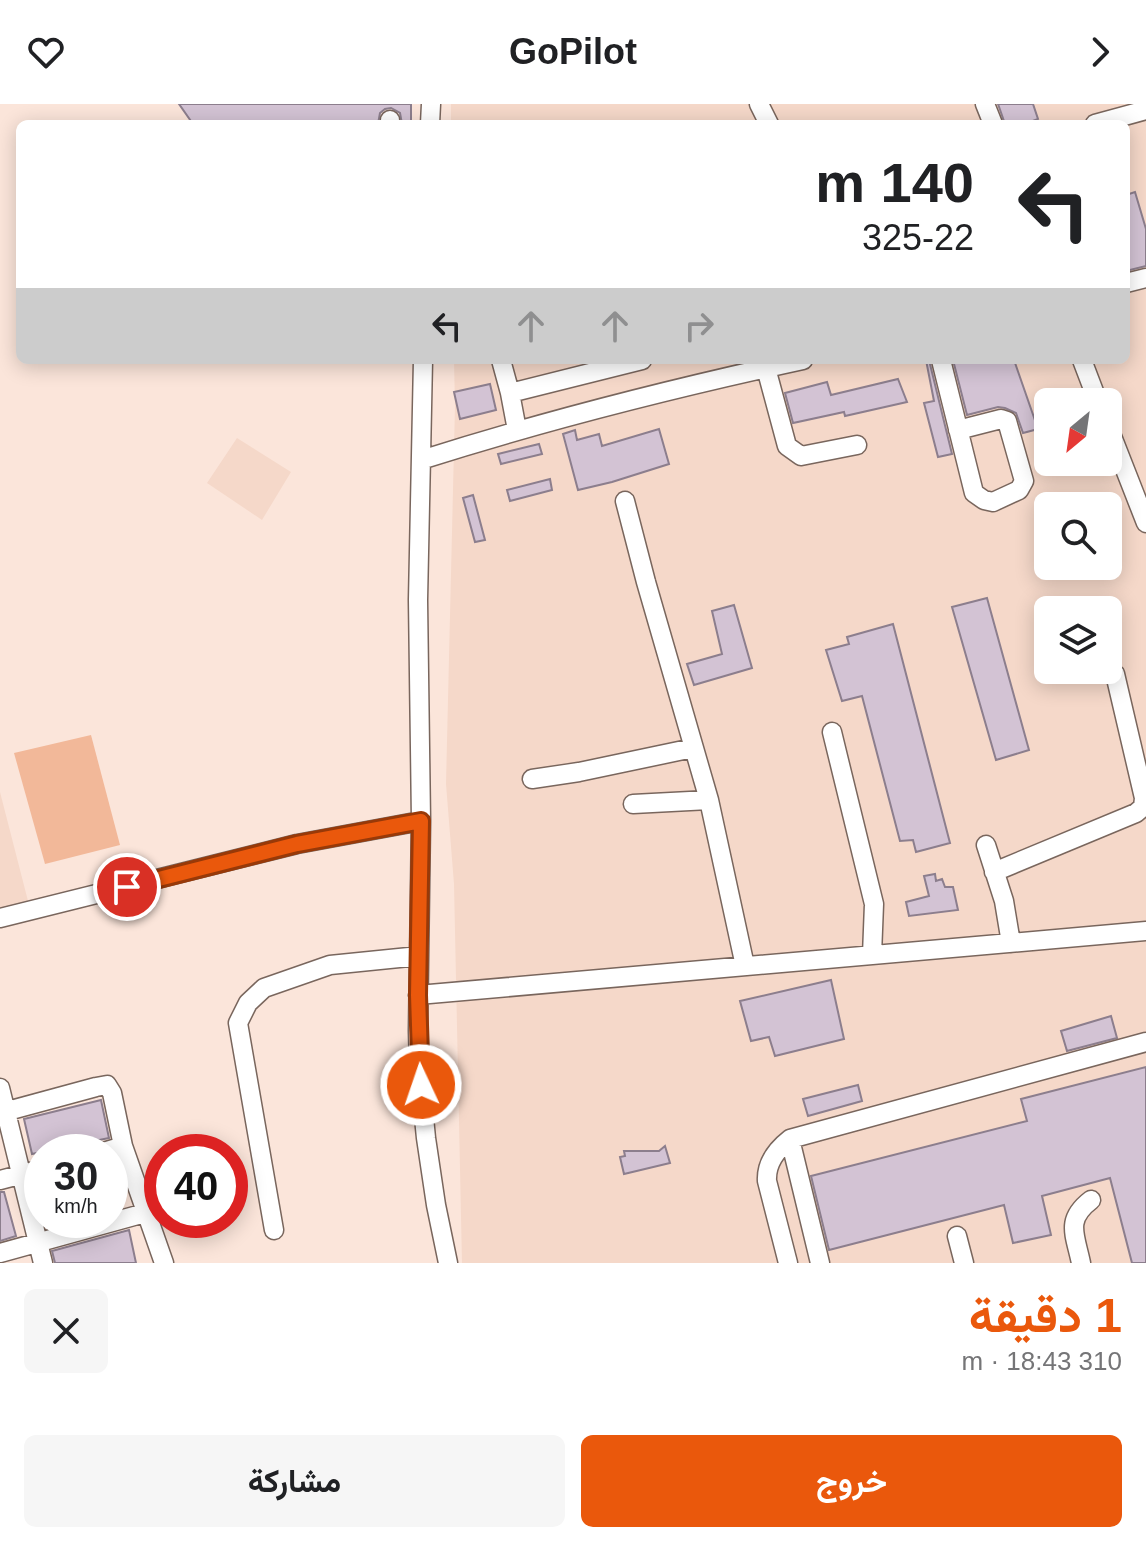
<!DOCTYPE html>
<html lang="ar">
<meta charset="utf-8">
<style>
body{margin:0;font-family:Helvetica,Vazirmatn,sans-serif;background:#f6f6f6;color:#202124;direction:rtl;height:100vh;display:flex;flex-direction:column;font-size:30px;white-space:nowrap}
*{box-sizing:border-box;margin:0}
p{font-size:26px;color:#757577}
.icon{flex:none;width:44px;height:44px;fill:none;stroke:currentColor;stroke-width:2;stroke-linecap:round;stroke-linejoin:round}
.map{position:relative;height:1159px;overflow:hidden;direction:ltr}
.sheet{display:flex;flex-direction:column;background:#fff;flex:1}
.sheet>*{flex:none}
.hud{position:absolute;left:16px;top:16px;width:1114px;height:244px;border-radius:12px;box-shadow:0 4px 20px #0003;direction:rtl;background:#fff;color:#202124;overflow:hidden}
.needle{width:52px;rotate:209deg}
.tools{position:absolute;left:1034px;top:284px;display:grid;gap:16px}
.tools a{display:grid;place-items:center;width:88px;height:88px;border-radius:12px;background:#fff;box-shadow:0 4px 20px #0003;font-size:40px}
.speed{position:absolute;left:24px;top:1030px;display:flex;gap:16px;font-size:40px;font-weight:700;text-align:center}
.speed>*{display:grid;place-content:center;width:104px;height:104px;border-radius:50%;background:#fff;box-shadow:0 4px 20px #0003;line-height:1}
.speed small{font-size:20px;font-weight:400}
.speed .limit{border:12px solid #d22;background:#fff;color:#111}
.pin{position:absolute;display:grid;place-items:center;width:68px;height:68px;color:#fff;margin:-34px;border:4px solid #fff;border-radius:50%;box-shadow:0 2px 8px #0007}
.me{position:absolute;width:88px;margin:-44px;rotate:357deg;stroke-linejoin:round;filter:drop-shadow(0 0 6px #0008)}
.turn{display:flex;align-items:center;gap:28px;height:168px;padding:0 24px;font-size:36px}
.turn .icon{width:104px;height:104px;stroke-width:2.5}
.turn b{display:block;font-size:56px;line-height:68px}
.lanes{display:flex;align-items:center;height:76px;padding:0 24px;background:#0003;justify-content:center;gap:40px;direction:ltr}
.lanes .off{opacity:.35}
.round{display:grid;place-items:center;flex:none;width:84px;height:84px;border-radius:12px;background:#f6f6f6}
.headline{display:flex;align-items:center;justify-content:space-between;height:136px;padding:0 24px}
h1{font-size:48px;font-weight:700;line-height:60px;color:#ea580c}
.button{display:flex;gap:16px;margin-top:auto;padding:16px 24px}
.button a{flex:1;height:92px;border-radius:12px;background:#ea580c;color:#fff;font-size:32px;font-weight:700;line-height:92px;text-align:center}
.button a+a{background:#f6f6f6;color:#202124}
header{display:flex;justify-content:space-between;align-items:center;height:104px;padding:0 24px;background:#fff;font-size:36px;font-weight:700}
.map>svg:first-child{display:block}
</style>
<header><svg class="icon" aria-label="forward" viewBox="0 0 24 24"><path d="M9 5l7 7-7 7"/></svg>GoPilot<svg class="icon" aria-label="heart" viewBox="0 0 24 24"><path d="M12 20l-8-8c-3-5 5-10 8-4 3-6 11-1 8 4z"/></svg></header>
<div class="map">
<svg width="1146" height="1159" viewBox="0 0 1146 1159">
<rect width="100%" height="100%" fill="#fbe5da"/>
<path fill="#f5d8c9" fill-rule="evenodd" d="M451,0H1146V1159H462L454,780L446,680L455,302L454,256H1126V20H451ZM1048,298H1108V358H1048ZM1048,402H1108V462H1048ZM1048,506H1108V566H1048Z
M237,334L291,368L262,416L207,379Z
M0,688L28,797L0,804Z"/>
<path fill="#f2b899" d="M91,631L120,741L45,760L14,649Z"/>
<path fill="#d3c3d4" stroke="#8c7e8d" stroke-width="2" d="M179,0H411V20H402L400,9L391,4L385,5L380,9L378,20H193Z
M998,0H1033L1038,15L1025,20H1005Z
M1135,88L1146,125V162L1126,167V91Z
M926,256H929L952,350L938,353L924,299L934,297Z
M953,256H1014L1038,325L1023,329L1016,309L1005,304L998,303L967,311Z
M898,275L907,298L845,312L844,308L793,319L785,289L827,278L831,291Z
M490,280L496,306L460,315L454,288Z
M659,325L669,360L612,378L578,386L563,330L575,326L577,336L599,330L602,342Z
M539,340L542,350L501,360L498,350Z
M550,375L552,386L510,397L507,386Z
M473,391L485,436L475,438L463,394Z
M987,494L1029,646L996,656L952,503Z
M734,501L752,564L694,581L687,560L722,550L712,507Z
M893,520L950,739L916,748L913,736L900,737L862,592L842,597L826,546L849,540L847,533Z
M935,770L936,777L942,775L945,783H953L958,806L909,812L906,798L929,792L924,772Z
M831,876L844,935L775,952L769,933L751,937L740,897Z
M1111,912L1117,934L1067,947L1061,927Z
M1146,963V1159H1132L1110,1074L1042,1092L1051,1131L1013,1139L1004,1101L829,1146L811,1072L1027,1017L1021,995Z
M858,981L862,997L808,1012L803,995Z
M101,996L109,1034L32,1050L24,1015Z
M665,1042L670,1059L624,1070L620,1053L625,1052L624,1047H659Z
M0,1088H4L16,1132L0,1137Z
M129,1126L136,1159H55L52,1147Z"/>
<g fill="none" stroke-linecap="round" stroke-linejoin="round">
<g stroke="#79665d" stroke-width="21">
<path id="minor" d="M759,0L769,20
M985,0L993,20
M390,16V20
M430,20L431,0
M1095,20L1146,6
M1126,179L1146,174
M423,256L418,496L421,717L418,927L419,963L426,1034L436,1101L448,1159
M501,256L510,289L517,326
M941,256L974,389L984,396L993,398L1019,386L1024,377L1007,317L1001,315L958,326
M1082,256L1098,298
M766,264L787,342L801,352L857,341
M510,289L642,256
M1108,322L1146,419
M421,356C547,316 674,284 803,256
M625,397L646,478L709,696L745,862
M832,628L874,800L872,851
M532,675L579,668L693,644
M633,700L709,696
M986,741L1004,797L1011,839
M994,768L1136,709L1143,703L1144,694L1115,570
M0,814L297,740L421,717
M418,891L1146,827
M0,984L43,1159
M0,1009L96,983L107,981L112,989L123,1042L164,1159
M790,1035L820,1159
M103,1048L123,1042
M0,1076L42,1065
M274,1126L238,919L248,899L264,884L330,861L419,852
M957,1132L964,1159
M0,1149L145,1109
M788,1159L767,1077C766,1060 776,1046 790,1035L1146,938
M1081,1159C1075,1130 1065,1116 1091,1096"/>
</g>
<use href="#minor" stroke="#fff" stroke-width="18"/>
</g>
<g fill="none" stroke-linecap="round" stroke-linejoin="round">
<g stroke="#983908" stroke-width="20">
<path id="route" d="M127,783L297,740L421,717L418,891L421,981"/>
</g>
<use href="#route" stroke="#ea580c" stroke-width="14"/>
</g>
</svg>
<div class="tools">
<a><svg class="needle" viewBox="-14 -14 28 28"><path d="M0-13l5 13h-10z" fill="#e53935"/><path d="M0 13l5-13h-10z" fill="#757577"/></svg></a>
<a><svg class="icon" aria-label="search" viewBox="0 0 24 24"><circle cx="10" cy="10" r="6"/><path d="M15 15l6 6"/></svg></a>
<a><svg class="icon" aria-label="layers" viewBox="0 0 24 24"><path d="M12 4l9 5-9 5-9-5zM3 14l9 5 9-5"/></svg></a>
</div>
<div class="speed"><div>30<small>km/h</small></div><div class="limit">40</div></div>
<div class="pin" style="left:127px;top:783px;background:#d93025"><svg class="icon" aria-label="arrive" viewBox="0 0 24 24"><path d="M6 21V4h12l-3 4 3 4H6"/></svg></div>
<svg class="me" style="left:421px;top:981px" viewBox="-20 -20 40 40"><circle r="17" fill="#ea580c" stroke="#fff" stroke-width="3"/><path d="M0-11L8 9 0 5-8 9z" fill="#fff"/></svg>
<div class="hud">
<div class="turn"><svg class="icon" aria-label="left" viewBox="0 0 24 24"><path d="M17 20v-9H6M10 6l-5 5 5 5"/></svg><div><b>140 m</b>325-22</div></div>
<div class="lanes"><svg class="icon" aria-label="left" viewBox="0 0 24 24"><path d="M17 20v-9H6M10 6l-5 5 5 5"/></svg><svg class="icon off" aria-label="ahead" viewBox="0 0 24 24"><path d="M12 20V5M6 11l6-6 6 6"/></svg><svg class="icon off" aria-label="ahead" viewBox="0 0 24 24"><path d="M12 20V5M6 11l6-6 6 6"/></svg><svg class="icon off" aria-label="right" viewBox="0 0 24 24"><path d="M7 20v-9h11M14 6l5 5-5 5"/></svg></div>
</div>
</div>
<section class="sheet">
<div class="headline"><div><h1>1 دقيقة</h1><p>310 m · 18:43</p></div><a class="round"><svg class="icon" aria-label="close" viewBox="0 0 24 24"><path d="M6 6l12 12M18 6L6 18"/></svg></a></div>
<div class="button"><a>خروج</a><a>مشاركة</a></div>
</section>
